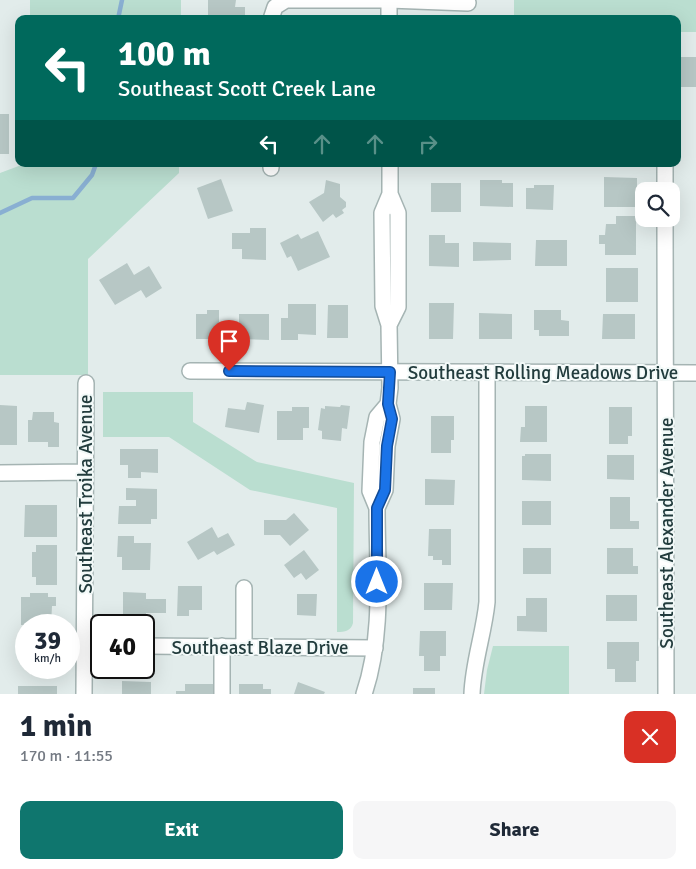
<!DOCTYPE html>
<meta charset="utf-8">
<style>
body{margin:0;font-family:Signika,sans-serif;background:#f6f6f7;color:#1f2937;height:100vh;display:flex;flex-direction:column;font-size:19px;white-space:nowrap}
*{box-sizing:border-box;margin:0}
p{font-size:16px;color:#747a83}
.icon{flex:none;width:28px;height:28px;fill:none;stroke:currentColor;stroke-width:2;stroke-linecap:round;stroke-linejoin:round}
.map{position:relative;height:694px;overflow:hidden}
.drawer{display:flex;flex-direction:column;background:#fff;flex:1}
.drawer>*{flex:none}
.top-card{position:absolute;left:15px;top:15px;width:666px;height:152px;border-radius:10px;box-shadow:0 5px 20px #0002;background:#00695c;color:#fff;overflow:hidden}
.tools{position:absolute;left:635px;top:182px;display:grid;gap:10px}
.tools a{display:grid;place-items:center;width:45px;height:45px;border-radius:10px;background:#fff;box-shadow:0 5px 20px #0002;font-size:25px}
.speed{position:absolute;left:15px;top:614px;display:flex;gap:10px;font-size:25px;font-weight:700;text-align:center}
.speed>*{display:grid;place-content:center;width:65px;height:65px;border-radius:50%;background:#fff;box-shadow:0 5px 20px #0002;line-height:1}
.speed small{font-size:12px;font-weight:400}
.speed .limit{border:2px solid #111;border-radius:8px;background:#fff;color:#111}
.pin{position:absolute;display:grid;place-items:center;width:42px;height:42px;color:#fff;margin:-51px -21px;border-radius:50% 50% 50% 0;rotate:-45deg;box-shadow:0 0 5px #0007}
.pin .icon{rotate:45deg}
.me{position:absolute;width:55px;margin:-28px;rotate:0deg;stroke-linejoin:round;filter:drop-shadow(0 0 4px #0008)}
.turn{display:flex;align-items:center;gap:18px;height:105px;padding:0 20px;font-size:22px}
.turn .icon{width:65px;height:65px;stroke-width:2.5}
.turn b{display:block;font-size:35px;line-height:42px}
.lanes{display:flex;align-items:center;height:48px;padding:0 20px;background:#0003;justify-content:center;gap:25px;direction:ltr}
.lanes .off{opacity:.35}
.round{display:grid;place-items:center;flex:none;width:52px;height:52px;border-radius:10px;background:#f6f6f7}
.overview{display:flex;align-items:center;justify-content:space-between;height:85px;padding:0 20px}
h1{font-size:30px;font-weight:700;line-height:38px}
.action{display:flex;gap:10px;margin-top:auto;padding:10px 20px}
.action a{flex:1;height:58px;border-radius:10px;background:#0f766e;color:#fff;font-size:20px;font-weight:700;line-height:58px;text-align:center}
.action a+a{background:#f6f6f7;color:#1f2937}
.map>svg:first-child{display:block}
</style>
<div class="map">
<svg width="696" height="694" viewBox="0 0 696 694">
<rect width="100%" height="100%" fill="#e2eceb"/>
<path fill="#baded0" d="M30,0H181V19H30Z
M514,0H696V32H678V19H514Z
M24,164H179V173L88,259V375H0V173Z
M103,392H193V422L257,462L354,483L353,623C351,631 345,632 337,632V508L250,490L169,437H103Z
M493,646H569V694H484L487,670Z"/>
<g fill="none" stroke-linecap="round" stroke-linejoin="round">
<path stroke="#89afd2" stroke-width="4.5" d="M118,19L122,0
M0,213L32,198H73L92,175L96,164"/>
</g>
<path fill="#b7c7c5" d="M208,0H236L235,7H245V19H208Z
M678,57H696V87H678Z
M0,114H9V154H0Z
M604,177L637,178V195H640V207H604Z
M221,179L233,211L208,219L197,188Z
M326,180L340,184V197L346,202V207L342,210L344,213L336,218L333,214L323,222L309,202L324,193Z
M480,180H502V183H513V207L480,206Z
M431,183H461V212H431Z
M534,185H554L553,210L526,209V188H534Z
M616,216H636V255H605V244H599V235H605L606,224H616Z
M250,228H266V260L242,259V249H232V233H250Z
M318,231L330,257L298,271L291,256L287,258L280,243L298,234L301,239Z
M429,235H445V243H459V267L429,266Z
M536,240H567V266H535Z
M473,242L511,243V260L473,261Z
M127,263L134,275L149,266L162,288L146,298L141,290L115,305L99,280Z
M606,268H638V302H606Z
M429,303H454L453,339H429Z
M288,304H316V335L298,334V340H281V318H288Z
M328,305H348V338H327Z
M207,310H219V322H229V339H196V314H207Z
M534,310H561V320L569,321V336H539V330H534Z
M479,313L512,314V339H479Z
M239,314H269V340L239,339Z
M603,314H635V339H602Z
M247,402L264,405L259,433L225,427L228,408L245,410Z
M0,405L17,406V445H0Z
M341,405L350,406L347,429L342,428L341,441L322,439V431L318,430L321,408L325,409V406L340,407Z
M525,406H547V442H520L521,427H525Z
M292,407H309V428H303V440H277V411H292Z
M609,407H632V436H628V444H609Z
M33,412H54V422L59,423V447H48V442H28V420H32Z
M431,416H454V440H451V453H431Z
M120,449H158V473L141,472V478H128V465H120Z
M525,454H551V481L522,480V456H525Z
M607,455H634V480L607,479Z
M425,479L455,480L454,505H425Z
M126,488L157,489V519H151V524H118L119,506H136V500H126Z
M610,497H630V521H639V529H610Z
M522,501H551V525H522Z
M25,505H57V537H24Z
M294,513L309,530L290,546L280,535H264V520H286Z
M212,527L218,538L228,533L235,545L217,555L214,551L198,560L187,542Z
M429,529H451V565H442V560H433V556H428Z
M118,536H134V543H151L150,570H122V557H117Z
M36,545H57V585H36V577H32V552H36Z
M523,548H551V574H523Z
M607,548H633V566H638V574H607Z
M304,550L319,570L306,580L301,573L294,578L284,565Z
M424,583H453L452,610H424Z
M178,586H202V610H189V616H177Z
M123,592L146,593V599H166V613H146V617H123Z
M30,593H48V597H56V606H52L51,625H21V597H30Z
M297,594H317L316,616L297,615Z
M606,595H637V621H606Z
M526,598H547V632L517,631V616H526Z
M420,631H446V656H440V671H424V656H419Z
M21,640H26V666H21Z
M607,642H639V661H636V682H615V669H607Z
M31,668H54V676L31,675Z
M122,681L151,682V694H122Z
M298,682L325,692L324,694H294Z
M185,684H214V694H176V691H185Z
M239,684H263V689H271V694H239Z
M18,686H57V694H18Z
M413,688H435V694H413Z"/>
<g fill="none" stroke-linecap="round" stroke-linejoin="round">
<g stroke="#a5b4b3" stroke-width="18">
<path id="minor" d="M271,19L275,7L286,0H389L468,3
M271,164V168
M665,191V164
M665,219L666,694
M190,371L696,373
M0,473L84,472
M84,645H101
M144,646L375,648
M222,646V694
M244,646V588
M84,694L86,383
M472,694C473,663 484,633 487,602V372"/>
</g>
<g stroke="#a5b4b3" stroke-width="18">
<path id="tertiary" d="M389,0V19
M389,325L398,307V213L390,194V164
M377,508L385,490L387,446L392,419L388,404L390,388L389,325L383,306L382,213L390,194
M364,694C384,635 377,569 377,508L370,491L372,442L377,417L388,404"/>
</g>
<use href="#minor" stroke="#fff" stroke-width="15"/>
<use href="#tertiary" stroke="#fff" stroke-width="15"/>
</g>
<g fill="none" stroke-linecap="round" stroke-linejoin="round">
<g stroke="#114b97" stroke-width="12">
<path id="route" d="M229,371L390,372L388,404L392,419L387,446L385,490L377,508V582"/>
</g>
<use href="#route" stroke="#1a73e8" stroke-width="9"/>
</g>
<g text-anchor="middle" stroke-width="4" stroke-linejoin="round" paint-order="stroke">
<g font-size="19" fill="#223c3d" stroke="#f2f9f8">
<text x="543" y="379">Southeast Rolling Meadows Drive</text>
<text transform="translate(85 494) rotate(-90)" y="7">Southeast Troika Avenue</text>
<text transform="translate(666 533) rotate(-90)" y="7">Southeast Alexander Avenue</text>
<text x="260" y="654">Southeast Blaze Drive</text>
</g>
</g>
</svg>
<div class="tools">
<a><svg class="icon" aria-label="search" viewBox="0 0 24 24"><circle cx="10" cy="10" r="6"/><path d="M15 15l6 6"/></svg></a>
</div>
<div class="speed"><div>39<small>km/h</small></div><div class="limit">40</div></div>
<div class="pin" style="left:229px;top:371px;background:#d93025"><svg class="icon" aria-label="arrive" viewBox="0 0 24 24"><path d="M6 21V4h12l-3 4 3 4H6"/></svg></div>
<svg class="me" style="left:377px;top:582px" viewBox="-20 -20 40 40"><circle r="17" fill="#1a73e8" stroke="#fff" stroke-width="3"/><path d="M0-11L8 9 0 5-8 9z" fill="#fff"/></svg>
<div class="top-card">
<div class="turn"><svg class="icon" aria-label="left" viewBox="0 0 24 24"><path d="M17 20v-9H6M10 6l-5 5 5 5"/></svg><div><b>100 m</b>Southeast Scott Creek Lane</div></div>
<div class="lanes"><svg class="icon" aria-label="left" viewBox="0 0 24 24"><path d="M17 20v-9H6M10 6l-5 5 5 5"/></svg><svg class="icon off" aria-label="ahead" viewBox="0 0 24 24"><path d="M12 20V5M6 11l6-6 6 6"/></svg><svg class="icon off" aria-label="ahead" viewBox="0 0 24 24"><path d="M12 20V5M6 11l6-6 6 6"/></svg><svg class="icon off" aria-label="right" viewBox="0 0 24 24"><path d="M7 20v-9h11M14 6l5 5-5 5"/></svg></div>
</div>
</div>
<section class="drawer">
<div class="overview"><div><h1>1 min</h1><p>170 m · 11:55</p></div><a class="round" style="background:#d93025;color:#fff"><svg class="icon" aria-label="close" viewBox="0 0 24 24"><path d="M6 6l12 12M18 6L6 18"/></svg></a></div>
<div class="action"><a>Exit</a><a>Share</a></div>
</section>
